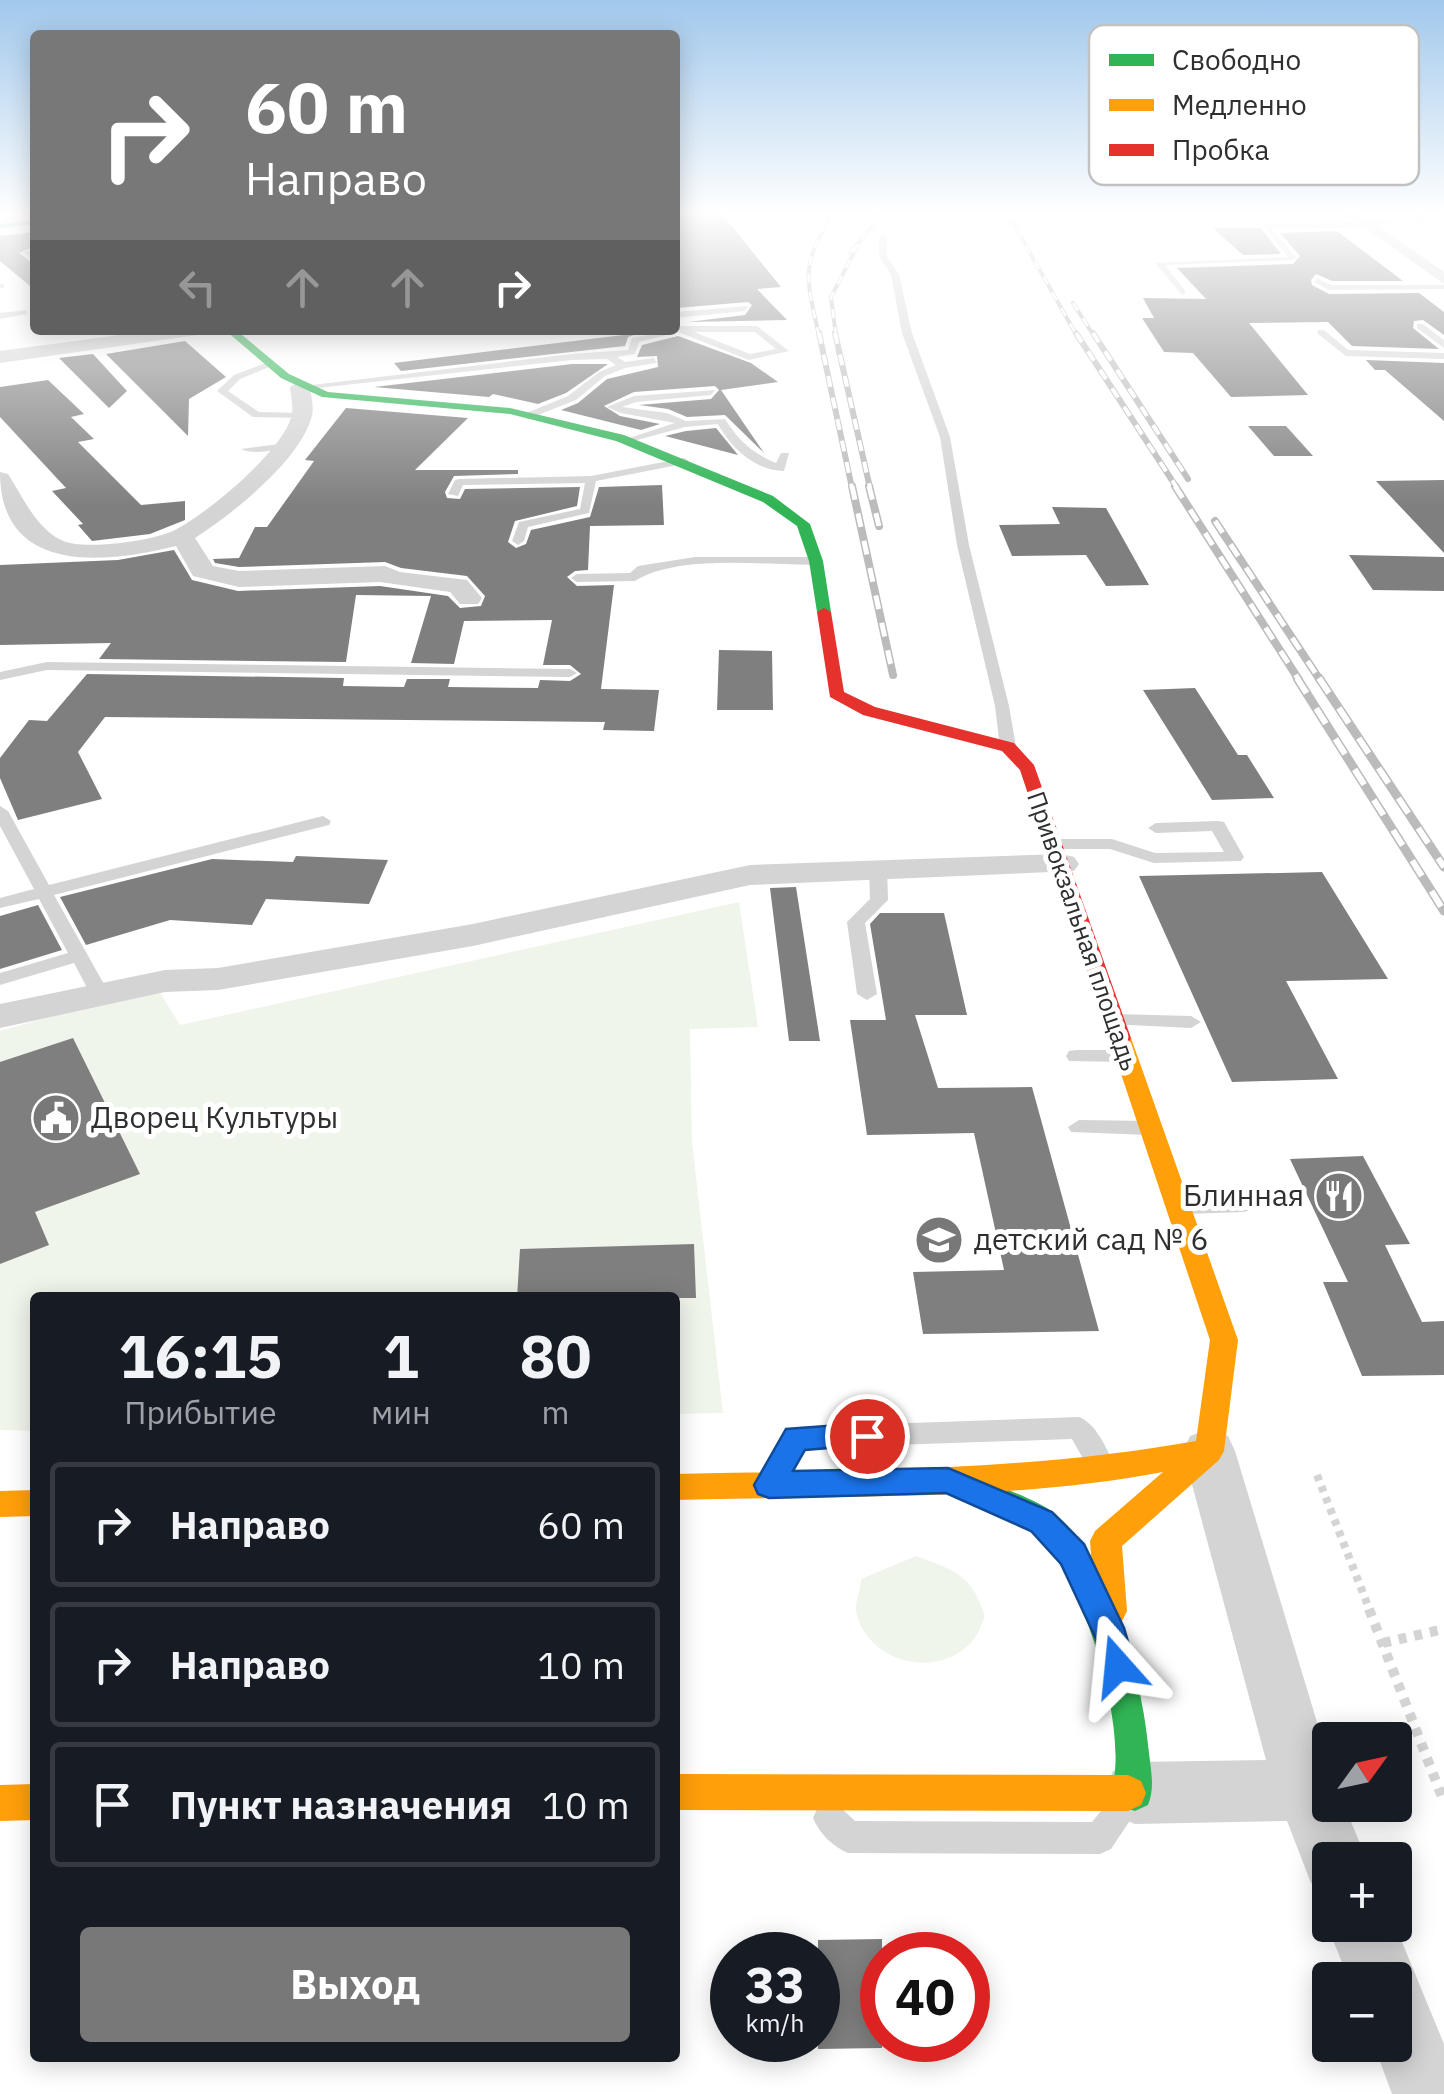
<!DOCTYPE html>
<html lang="ru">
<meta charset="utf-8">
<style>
body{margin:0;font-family:"IBM Plex Sans",sans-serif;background:#20242c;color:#f1f3f6;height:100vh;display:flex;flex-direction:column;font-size:38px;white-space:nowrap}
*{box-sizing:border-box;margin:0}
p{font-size:32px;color:#9ea1a6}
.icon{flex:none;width:55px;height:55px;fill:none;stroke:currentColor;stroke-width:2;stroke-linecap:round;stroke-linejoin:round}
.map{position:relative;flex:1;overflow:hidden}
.sheet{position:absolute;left:30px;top:1292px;width:650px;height:770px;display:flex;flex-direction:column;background:#171b24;border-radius:10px;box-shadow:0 5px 25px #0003}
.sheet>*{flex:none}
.top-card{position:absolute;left:30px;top:30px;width:650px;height:305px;border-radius:10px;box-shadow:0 5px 25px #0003;background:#787878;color:#fff;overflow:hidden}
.needle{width:65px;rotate:57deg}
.controls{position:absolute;left:1312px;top:1722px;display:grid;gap:20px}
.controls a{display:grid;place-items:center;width:100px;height:100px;border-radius:10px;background:#171b24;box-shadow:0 5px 25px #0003;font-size:50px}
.speed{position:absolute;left:710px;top:1932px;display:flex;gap:20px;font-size:50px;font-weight:700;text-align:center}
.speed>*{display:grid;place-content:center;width:130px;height:130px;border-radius:50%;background:#171b24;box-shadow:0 5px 25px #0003;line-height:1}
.speed small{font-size:25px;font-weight:400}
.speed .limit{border:15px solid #d22;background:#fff;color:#111}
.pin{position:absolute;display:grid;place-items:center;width:85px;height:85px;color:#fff;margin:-42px;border:5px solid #fff;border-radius:50%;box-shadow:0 2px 10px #0007}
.me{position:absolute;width:110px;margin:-55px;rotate:342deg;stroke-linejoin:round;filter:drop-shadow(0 0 8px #0008)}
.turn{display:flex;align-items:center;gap:35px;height:210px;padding:0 50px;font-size:45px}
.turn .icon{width:130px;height:130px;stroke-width:2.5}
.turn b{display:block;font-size:70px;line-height:85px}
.lanes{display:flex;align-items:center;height:95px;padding:0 50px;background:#0003;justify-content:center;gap:50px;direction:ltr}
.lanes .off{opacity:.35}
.eta{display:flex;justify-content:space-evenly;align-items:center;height:170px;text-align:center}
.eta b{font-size:60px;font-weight:700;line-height:70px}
.primary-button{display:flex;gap:20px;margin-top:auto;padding:20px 50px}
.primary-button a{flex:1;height:115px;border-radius:10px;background:#787878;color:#fff;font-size:40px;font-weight:700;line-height:115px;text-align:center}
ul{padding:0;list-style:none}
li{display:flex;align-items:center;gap:30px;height:125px;margin:0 20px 15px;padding:0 30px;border:5px solid #363941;border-radius:10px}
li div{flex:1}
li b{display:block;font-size:38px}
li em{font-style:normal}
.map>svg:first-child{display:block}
</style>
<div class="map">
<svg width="1444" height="2094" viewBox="0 0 1444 2094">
<rect width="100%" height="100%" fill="#fff"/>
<path fill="#f0f5ec" d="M739,902L758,1027L690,1029L692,1142L723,1413L675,1414V1298H35V1431L0,1430V1031L156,986L180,1025Z
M916,1556C956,1571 971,1574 985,1616C982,1623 979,1632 975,1638C942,1681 867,1665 856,1611C855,1602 861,1589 861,1579Z"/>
<path fill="#7f7f7f" d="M675,214H722L781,287L757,289L787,320L688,322L745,315L752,305L748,302L677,308Z
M1213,228H1261L1281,254L1243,255Z
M1337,231L1403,281H1332L1316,274L1311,280L1312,285L1329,294L1419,293L1444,312V335L1423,320L1414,321L1413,328L1439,349L1352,346L1328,322L1249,323L1308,395L1231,397L1193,353L1164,352L1142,318H1154L1143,298L1206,299L1177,268L1293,264L1300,256L1280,233Z
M35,232V246L19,253L35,265V290L0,261V236Z
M640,333L628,337L625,346L401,371L394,363Z
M678,336L751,363L778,382L721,390L764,453L725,415L687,417L668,409L639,405L711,399L719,390L715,386L634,392L604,406L620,416L660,424L641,430L561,410L578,403L607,379L658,367L657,356L637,357L642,345Z
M185,341L226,377L189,399L188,436L106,354Z
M93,354L127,391L109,408L59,358Z
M1366,360L1444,363V421L1385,370H1375Z
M572,364H608L566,393L538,404L493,394L489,397L374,387Z
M48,380L84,414L71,417L94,439L78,442L141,505L185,501V520L150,534L92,541L78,525L83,524L52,491L66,488L0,417V387Z
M346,408L468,418L415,470H518V474L454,476L445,492L447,498L460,499L465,489L580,487L577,506L515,521L508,542L516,548L526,544L531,530L590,517L599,487L662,485L664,525L590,526L588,570L575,571L567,577L577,586L614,585L601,689L659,690L654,731L603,730L605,722L105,717L78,752L102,799L18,820L0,778V758L29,720L47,721L87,674L344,678L343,686L404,687L407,679H450L448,687L538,688L540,680L570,681L581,674L570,665H543L552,620L464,621L454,664L411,663L431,596L356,595L346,662L99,659L111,643L0,645V565L118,560L174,550L192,580L238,591L380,586L448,596L460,608L481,606L485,596L467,576L401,568L385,562L239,567L215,563L213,559L239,558L255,527H267L314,461L305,460Z
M1248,426H1286L1313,456H1274Z
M716,428L738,455L665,436L686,431Z
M1444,480V553L1376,481Z
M1052,507L1106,508L1149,585L1106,586L1086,555L1012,556L999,525L1060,524Z
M1349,555L1444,557V591L1373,590Z
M719,650L772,651L773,710H717Z
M1195,688L1238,755H1247L1274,798L1212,800L1143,690Z
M296,856L388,860L369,904L266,899L252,925L170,920L86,945L60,897L212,859L293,862Z
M1322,872L1388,979L1286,981L1338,1079L1232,1082L1139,876Z
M796,887L820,1041H789L770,888Z
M38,905L62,950L0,969V916Z
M880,913H944L967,1015H915L938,1088L1032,1087L1099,1331L923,1334L913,1272L1004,1270L974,1133L867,1135L850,1020H886L870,924Z
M73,1038L140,1174L35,1212L49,1245L0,1264V1062Z
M1363,1156L1410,1244L1385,1245L1422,1322L1444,1321V1375L1362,1376L1323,1282H1348L1290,1159Z
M694,1244L696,1298H517L520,1249Z
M882,1939V2048L818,2049V1940Z"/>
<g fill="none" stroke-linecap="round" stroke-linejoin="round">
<path stroke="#d4d4d4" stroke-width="8" stroke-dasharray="6 6" stroke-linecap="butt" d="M1317,1475L1370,1611"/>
<path stroke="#d4d4d4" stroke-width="10" stroke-dasharray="8 8" stroke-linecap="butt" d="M1369,1609L1444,1802
M1383,1643L1444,1629"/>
<path fill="#d4d4d4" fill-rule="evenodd" d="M1412,214H1419L1431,221L1371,224L1368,227L1272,229L1297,258L1293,260L1165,265L1186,292L1182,295L1155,263L1288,257L1263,225L1418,219Z
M883,234L887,236V257L899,274L912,333L950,437L969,545L1009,706L1016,747L1008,752L1000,747L995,706L957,545L940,437L902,333L891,274L879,257V236Z
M35,249V261L23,252Z
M1317,278L1331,285H1444V289L1329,290L1314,282Z
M0,284H4V288H0Z
M748,306L745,311L675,318V312Z
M27,310V314L0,319V313Z
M675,323L681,326H757L789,351L749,360L678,332L639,342L635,354L617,357L625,362L654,358L657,363L625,368L605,376L576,400L528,419L524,414L568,396L599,372L616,365L607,359L572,360L300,390L295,387L572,354L628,350L632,338L675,330ZM694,332H755L776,349L750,354Z
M1417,324H1423L1444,340V348L1417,328Z
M149,330H158L154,333Z
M1318,330H1324L1348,350L1444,353V359L1346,356L1318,334Z
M266,363L274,365L240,379L228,391L259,412L302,413L306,418L253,417L217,391L234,375Z
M715,390L711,395L636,402L622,407L667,413L686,421L725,419C739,441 752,453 776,463L781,453H789L784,471C756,471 731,448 718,424L685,427L626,443V439L675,423L621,413L607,407L634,396Z
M287,443L288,445C278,451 251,455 241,449Z
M684,458L689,461L688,463L596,481L589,513L528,527L524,541L518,545L512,541L519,522L580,509L585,483L463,485L458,496L448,494L455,480L459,479L591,476Z
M695,557H816L822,561L816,565C763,565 678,554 635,581L577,582L571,578L577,574L630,573L638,566Z
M47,662L570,669L577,673L570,677L47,670L0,680V672Z
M0,806L8,811L49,885L323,816L331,821L329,825L54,895L110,995L100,1001L93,999L74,963L0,985V973L68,953L39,899L0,908V898L34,889L0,826Z
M1218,821L1224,822L1244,857L1241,861L1154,863L1110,849H1053L1045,844L1053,839H1112L1155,853L1224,852L1212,831L1156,833L1148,828L1156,823Z
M878,862L887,867L888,900L865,923L877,994L867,1000L857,994L847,922L870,899L869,867Z
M1116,1014L1191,1016L1201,1022L1191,1028L1109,1024L1106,1020Z
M1076,1050H1124L1134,1056L1124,1062L1069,1061L1066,1056L1069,1051Z
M1079,1120L1149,1121L1160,1128L1149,1135L1071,1132L1068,1127Z
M1243,1196L1251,1198L1254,1204L1251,1210L1243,1212L1185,1214L1177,1212L1174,1206L1177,1200L1185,1198Z
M1079,1417C1095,1423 1105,1445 1112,1460L1108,1468C1088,1475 1081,1454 1072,1439L804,1448L783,1485L774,1488L765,1485L761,1477L787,1430L796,1427Z
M1117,1800L1128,1805L1133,1816L1111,1849L1100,1854L848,1853C832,1846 820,1834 813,1818L818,1807L829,1802L840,1807L855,1821L1092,1822L1106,1805Z"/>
<path fill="#d4d4d4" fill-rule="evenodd" d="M1345,214H1361L1444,272V284Z
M157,330H206L197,335L0,363V351Z
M300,381L310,387C311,397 315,409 311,419C298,462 232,514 195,538L213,566L239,571L385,566L400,572L467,580L482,598L478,604H460L450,592L380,582L239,587L193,576L176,546C104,564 0,575 0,472L8,474C23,497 35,527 61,540C82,551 154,541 175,530C208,513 280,453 291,418C294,408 291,397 290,387Z
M1062,854L1074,857L1079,864L1074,871L750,885L473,946L218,990L165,992L0,1028V1004L165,970L218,968L473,924L750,865Z
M1209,1429L1228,1436L1235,1451L1330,1765V1805H1344L1367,1860H1330V1891L1311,1883L1287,1821L1135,1824L1113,1815L1104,1793L1113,1771L1135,1762L1266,1760L1183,1451L1190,1436Z
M1330,1919V1925H1395L1444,2044V2094H1392L1374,2045H1395V1980H1349L1327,1925Z"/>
<path fill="#30b455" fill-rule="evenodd" d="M35,220V224L0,228V224Z
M225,330H236L289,374L328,392L510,408L624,435L773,496L810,524L823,561L831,612L824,616L817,612L809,561L797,526L763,502L616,441L510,414L322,397L281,378Z
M948,1467C973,1476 1035,1498 1054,1513C1112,1559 1143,1682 1149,1753C1151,1771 1155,1788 1148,1805L1135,1811L1115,1805L1110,1793C1133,1738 1081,1563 1030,1530C1003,1512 967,1502 937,1489L933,1480L937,1471Z"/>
<path fill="#ff9f0a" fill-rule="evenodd" d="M1120,1031L1131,1038L1238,1340L1224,1451L1219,1460L1122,1546L1127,1611L1122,1621L1111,1626L1100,1621L1095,1611L1090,1541L1095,1531L1163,1472C1004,1502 837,1495 675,1500V1474C849,1470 1024,1472 1196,1441L1210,1340L1109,1038Z
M35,1490V1516L0,1517V1491Z
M675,1774L1128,1775L1141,1781L1146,1793L1141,1805L1128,1811L675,1810Z
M35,1784V1820L0,1821V1785Z"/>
<path fill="#e5322d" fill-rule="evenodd" d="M824,608L831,612L844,692L875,707L1014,743L1034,765L1131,1038L1128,1043L1120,1045L1109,1038L1020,770L1002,751L863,715L830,697L817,612Z"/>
<g stroke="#bbb" stroke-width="4">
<path id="rail-far3" d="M1008,214L1077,336
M850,253L876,222L878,214
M1073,303L1094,336
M819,336C806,276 800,267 833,214
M836,336L831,297L859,243"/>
</g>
<g stroke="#bbb" stroke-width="6">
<path id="rail-far2" d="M819,333L852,488
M835,333L870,488
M1076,333L1177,488
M1093,333L1188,479"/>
</g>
<g stroke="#bbb" stroke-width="8">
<path id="rail-far1" d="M852,486L893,675
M869,486L879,526
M1175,486L1299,680
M1215,521L1320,680"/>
</g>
<g stroke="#bbb" stroke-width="9">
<path id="rail" d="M1297,678L1444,911
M1319,678L1444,867"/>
</g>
<use href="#rail-far3" stroke="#fff" stroke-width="2.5" stroke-dasharray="9" stroke-linecap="butt"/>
<use href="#rail-far2" stroke="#fff" stroke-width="4" stroke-dasharray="11" stroke-linecap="butt"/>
<use href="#rail-far1" stroke="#fff" stroke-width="5" stroke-dasharray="14" stroke-linecap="butt"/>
<use href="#rail" stroke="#fff" stroke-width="6" stroke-dasharray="18" stroke-linecap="butt"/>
</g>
<linearGradient id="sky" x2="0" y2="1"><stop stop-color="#a1c8ec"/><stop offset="0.42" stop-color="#fff"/><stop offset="1" stop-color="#fff" stop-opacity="0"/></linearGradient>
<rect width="1444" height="507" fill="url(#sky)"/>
<path fill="#1a73e8" stroke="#114b97" stroke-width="2.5" d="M867,1423L877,1427L882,1436L877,1444L805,1450L793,1471L948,1468L1052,1512L1084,1544L1124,1628L1135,1666L1130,1677L1118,1682L1106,1677L1096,1639L1061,1564L1031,1531L946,1493L769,1498L758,1494L754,1485L786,1429Z"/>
<defs>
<g id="civic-disc" transform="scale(2.5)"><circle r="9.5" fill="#787878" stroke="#fff"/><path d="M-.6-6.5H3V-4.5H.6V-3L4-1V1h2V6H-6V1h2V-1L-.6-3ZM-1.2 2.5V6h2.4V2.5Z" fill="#fff"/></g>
<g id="restaurant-disc" transform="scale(2.5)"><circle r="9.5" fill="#787878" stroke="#fff"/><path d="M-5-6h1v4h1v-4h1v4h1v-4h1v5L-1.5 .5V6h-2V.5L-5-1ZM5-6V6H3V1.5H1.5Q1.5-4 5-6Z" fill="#fff"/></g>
<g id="school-disc" transform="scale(2.5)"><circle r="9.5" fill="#787878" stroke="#fff"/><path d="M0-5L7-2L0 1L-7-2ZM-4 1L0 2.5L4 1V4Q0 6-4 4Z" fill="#fff"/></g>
</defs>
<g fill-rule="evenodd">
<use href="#civic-disc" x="56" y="1118"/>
<use href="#restaurant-disc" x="1339" y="1196"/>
<use href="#school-disc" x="939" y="1240"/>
</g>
<g text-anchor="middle" stroke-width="10" stroke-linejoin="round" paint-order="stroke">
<g font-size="25" fill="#2f2f2f" stroke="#fff">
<text transform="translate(1083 931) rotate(71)" y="9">Привокзальная площадь</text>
</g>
<g font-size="30" fill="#2f2f2f" stroke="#fff" text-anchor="start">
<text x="91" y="1128">Дворец Культуры</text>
<text x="1304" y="1206" text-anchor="end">Блинная</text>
<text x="974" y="1250">детский сад № 6</text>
</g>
</g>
<rect x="1089" y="25" width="330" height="160" rx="15" fill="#fff" stroke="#c1c1c1" stroke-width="2.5"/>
<rect x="1109" y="54" width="45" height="12" fill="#30b455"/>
<rect x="1109" y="99" width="45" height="12" fill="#ff9f0a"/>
<rect x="1109" y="144" width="45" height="12" fill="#e5322d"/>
<g font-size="28" fill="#2f2f2f">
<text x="1172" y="70">Свободно</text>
<text x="1172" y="115">Медленно</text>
<text x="1172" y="160">Пробка</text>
</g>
</svg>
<div class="controls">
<a><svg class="needle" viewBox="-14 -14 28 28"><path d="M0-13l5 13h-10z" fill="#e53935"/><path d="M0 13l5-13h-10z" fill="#9ea1a6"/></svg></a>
<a>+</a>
<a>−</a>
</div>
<div class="speed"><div>33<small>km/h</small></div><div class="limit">40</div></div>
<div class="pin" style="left:867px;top:1436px;background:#d93025"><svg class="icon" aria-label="arrive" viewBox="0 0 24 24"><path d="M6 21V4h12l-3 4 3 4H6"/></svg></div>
<svg class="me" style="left:1118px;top:1666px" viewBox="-20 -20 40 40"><path d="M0-17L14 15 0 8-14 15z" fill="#1a73e8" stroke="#fff" stroke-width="4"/></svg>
<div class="top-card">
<div class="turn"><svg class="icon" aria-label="right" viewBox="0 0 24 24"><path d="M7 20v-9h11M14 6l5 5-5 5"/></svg><div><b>60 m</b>Направо</div></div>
<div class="lanes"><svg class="icon off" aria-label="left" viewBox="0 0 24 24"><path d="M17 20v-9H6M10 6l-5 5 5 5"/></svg><svg class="icon off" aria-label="ahead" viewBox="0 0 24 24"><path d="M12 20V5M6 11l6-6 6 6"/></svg><svg class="icon off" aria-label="ahead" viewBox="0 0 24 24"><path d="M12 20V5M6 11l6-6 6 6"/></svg><svg class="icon" aria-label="right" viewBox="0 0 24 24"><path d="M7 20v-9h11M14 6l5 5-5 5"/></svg></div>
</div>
<section class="sheet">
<div class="eta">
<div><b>16:15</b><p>Прибытие</p></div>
<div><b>1</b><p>мин</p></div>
<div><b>80</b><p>m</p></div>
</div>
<ul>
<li><svg class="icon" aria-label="right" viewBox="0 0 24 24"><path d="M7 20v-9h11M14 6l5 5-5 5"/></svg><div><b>Направо</b></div><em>60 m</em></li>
<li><svg class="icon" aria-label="right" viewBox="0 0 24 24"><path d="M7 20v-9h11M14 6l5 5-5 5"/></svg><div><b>Направо</b></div><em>10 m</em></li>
<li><svg class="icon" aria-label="arrive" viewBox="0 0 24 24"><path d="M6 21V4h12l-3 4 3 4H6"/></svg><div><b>Пункт назначения</b></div><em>10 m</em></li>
</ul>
<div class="primary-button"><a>Выход</a></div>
</section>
</div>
